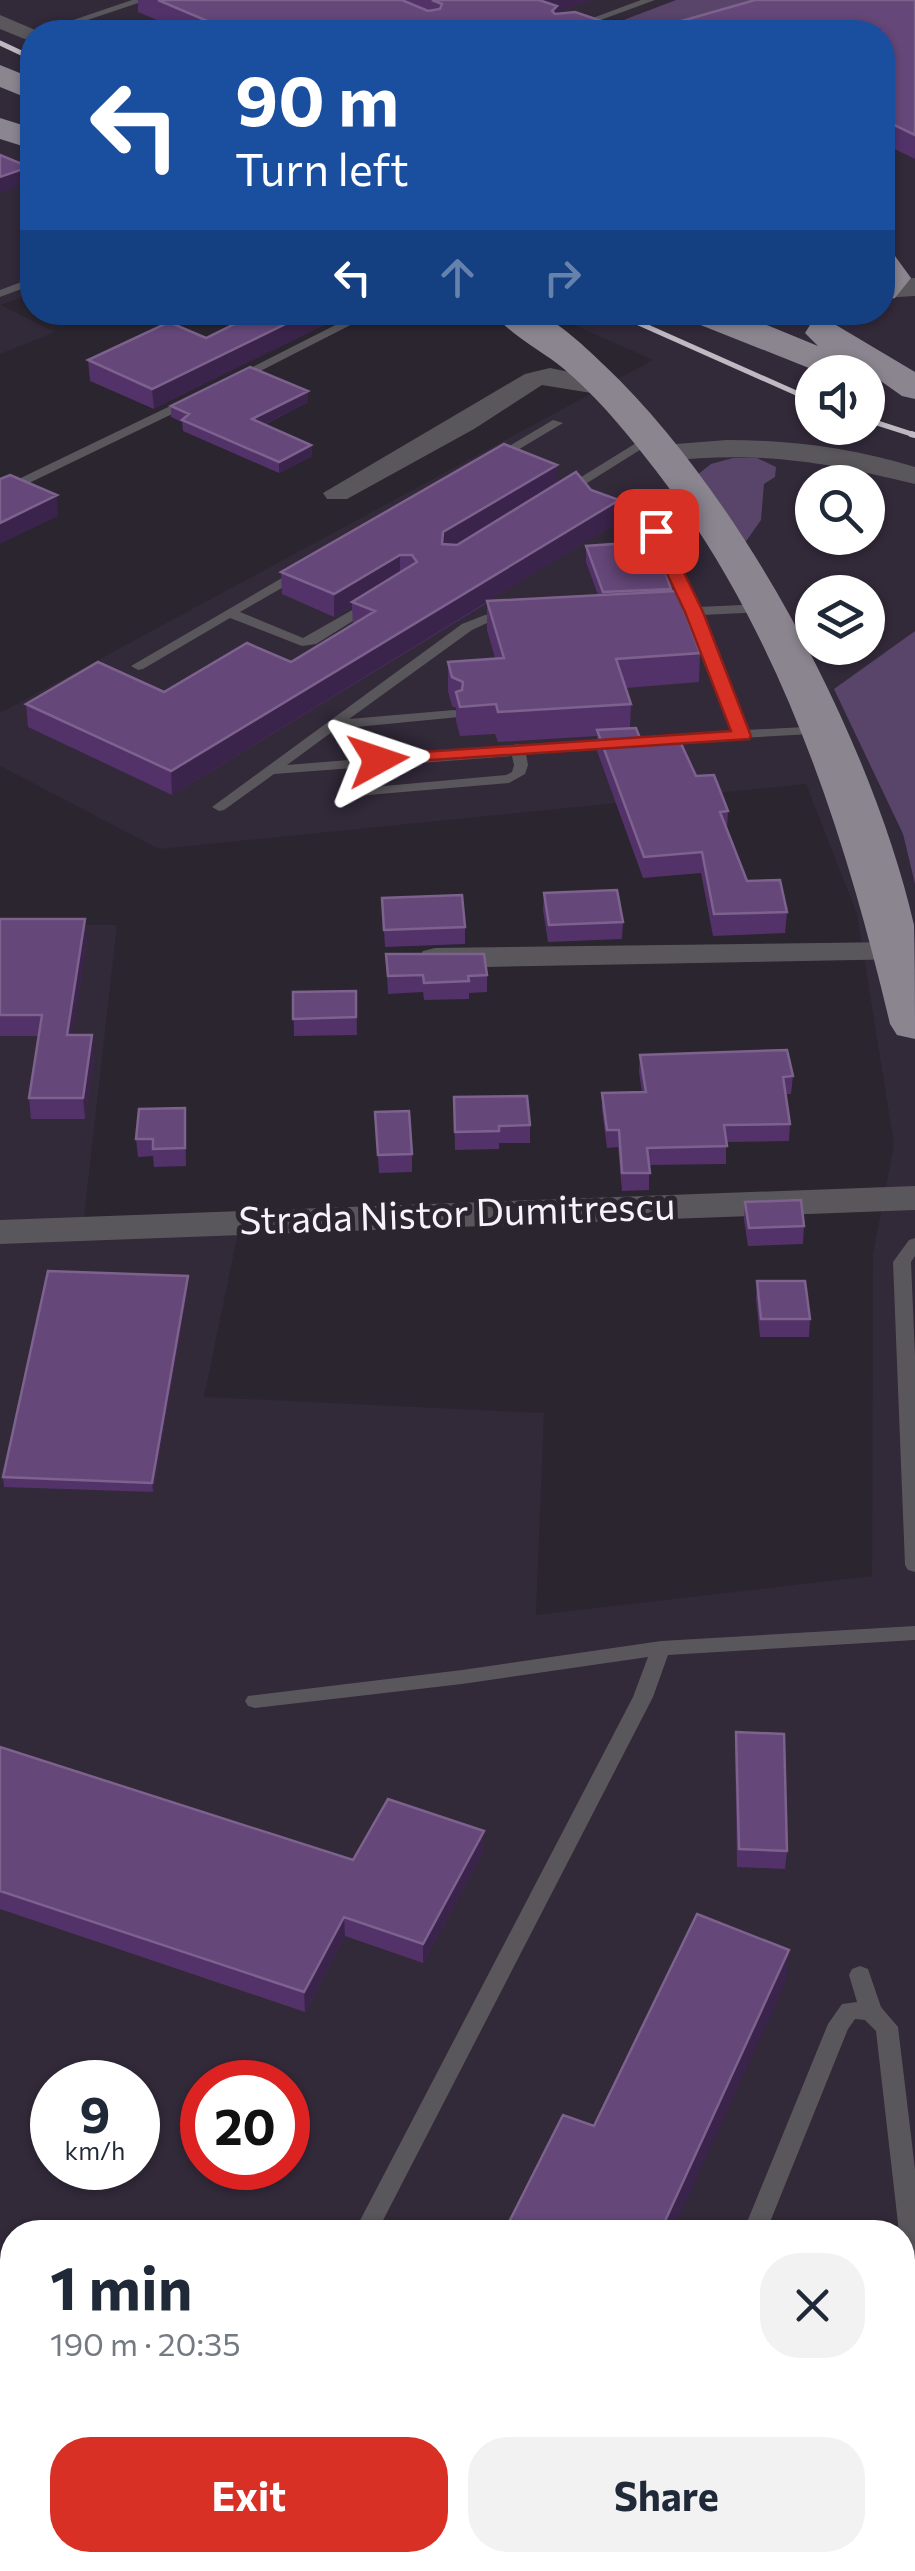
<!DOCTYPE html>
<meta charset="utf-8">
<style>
body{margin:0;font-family:Commissioner,sans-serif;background:#f2f2f3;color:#1f2937;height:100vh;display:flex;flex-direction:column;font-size:38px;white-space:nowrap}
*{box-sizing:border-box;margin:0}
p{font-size:32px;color:#747a83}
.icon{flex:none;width:55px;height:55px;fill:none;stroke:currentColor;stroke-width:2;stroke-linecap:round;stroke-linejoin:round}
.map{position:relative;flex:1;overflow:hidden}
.side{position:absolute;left:0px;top:2220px;width:915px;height:352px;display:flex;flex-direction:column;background:#fff;border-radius:40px 40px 0 0;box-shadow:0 2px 8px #0004}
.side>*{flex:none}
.hud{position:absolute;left:20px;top:20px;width:875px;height:305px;border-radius:40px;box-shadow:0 2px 8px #0004;background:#1a4fa0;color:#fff;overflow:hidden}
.fabs{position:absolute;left:795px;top:355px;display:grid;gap:20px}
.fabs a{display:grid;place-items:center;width:90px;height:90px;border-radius:50%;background:#fff;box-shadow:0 2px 8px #0004;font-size:50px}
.speed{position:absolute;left:30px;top:2060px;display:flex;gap:20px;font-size:50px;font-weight:700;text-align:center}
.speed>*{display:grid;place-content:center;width:130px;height:130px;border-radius:50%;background:#fff;box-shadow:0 2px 8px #0004;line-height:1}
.speed small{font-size:25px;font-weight:400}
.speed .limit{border:15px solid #d22;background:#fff;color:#111}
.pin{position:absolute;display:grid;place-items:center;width:85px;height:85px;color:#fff;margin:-42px;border-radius:20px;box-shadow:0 5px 15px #0006}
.me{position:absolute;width:110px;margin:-55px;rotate:85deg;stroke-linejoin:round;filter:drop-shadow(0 0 8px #0008)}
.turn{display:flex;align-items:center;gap:35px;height:210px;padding:0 50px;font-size:45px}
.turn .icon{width:130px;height:130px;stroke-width:2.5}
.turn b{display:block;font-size:70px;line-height:85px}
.lanes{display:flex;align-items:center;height:95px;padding:0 50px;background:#0003;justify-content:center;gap:50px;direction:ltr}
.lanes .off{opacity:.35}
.round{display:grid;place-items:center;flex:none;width:105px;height:105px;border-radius:40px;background:#f2f2f3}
.overview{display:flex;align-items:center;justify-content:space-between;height:170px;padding:0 50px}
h1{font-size:60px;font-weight:700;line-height:75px}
.action{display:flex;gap:20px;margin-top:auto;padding:20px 50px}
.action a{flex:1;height:115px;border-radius:40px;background:#d93025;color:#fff;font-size:40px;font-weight:700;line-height:115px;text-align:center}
.action a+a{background:#f2f2f3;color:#1f2937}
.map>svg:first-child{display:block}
</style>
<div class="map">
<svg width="915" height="2571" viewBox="0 0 915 2571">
<rect width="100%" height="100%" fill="#2a252f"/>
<path fill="#322939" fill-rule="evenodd" d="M0,0H676L592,32H32V293L1,305L55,332L0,354Z
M915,0V631L835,689L903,834L915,884V2571H0V924L117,925L82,1236L238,1233L204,1397L544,1413L536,1615L872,1576L873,1254L894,1144L857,914L806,784L159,849L0,766V713L653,360L547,313L882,312V32ZM812,372H868V428H812ZM812,482H868V538H812ZM812,592H868V648H812ZM52,2082H138V2168H52ZM202,2082H288V2168H202ZM12,2232H902V2560H12Z"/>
<path fill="#59446a" d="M676,0H777L685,32H592Z
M733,458H757L776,467L775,477L764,484L761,520L742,547L697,475L711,464Z
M915,631V884L903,834L834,689Z"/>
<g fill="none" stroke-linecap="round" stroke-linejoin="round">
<path fill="#5a575c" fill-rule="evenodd" d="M132,0H147L52,32H38Z
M641,0H655L568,32H555Z
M32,278V285L0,297V290Z
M361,312H376L241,381L231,378Z
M191,396L197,400L195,403L0,497V488Z
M553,420L563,423L496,463L486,460Z
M649,435L659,438L568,495L557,492Z
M656,527L662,531L698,607L764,604L771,608L764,612L702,615L747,730L824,726L831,730L829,733L653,743L651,740L658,736L733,731L689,616L665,617L658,613L665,609L685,608L650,531Z
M301,567L308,571L306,574L240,612L303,638L368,601H378L380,604L316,644L302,646L230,618L143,669L138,670L131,666Z
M509,614L516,618L514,621L487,623L472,630L349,719L454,710L459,711V717L336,729L287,765L510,747L517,744L523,746L617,739L622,740V746L526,754L528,765L525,774L509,783L356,796L349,792L351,789L506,775L512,772L514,765L512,756L274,774L224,810L219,811L212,807L462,624L485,615Z
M915,1238V1256L911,1262L915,1356V1572L908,1570L905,1565L893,1262L909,1240Z
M915,1626V1640L668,1655L653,1697L377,2232H354L633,1697L648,1657L462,1684L255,1708L248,1706L245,1701L248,1696L462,1670L661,1641Z
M860,1966L868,1969L881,2007L898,2027L915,2169V2276L907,2273L902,2259V2232H899L876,2031L865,2020L855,2019L848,2029L766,2232H743L828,2024L842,2004L857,2002L849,1975L852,1969Z
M180,2560H207L201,2571H175Z"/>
<path fill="#5a575c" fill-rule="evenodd" d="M0,15L40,32H32V42L0,29Z
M550,368L619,382L623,388L610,396L542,385L474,429L347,499H327L323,493L525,374Z
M727,440C792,440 853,448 915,467V484C823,461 759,451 663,461L650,453L663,445Z
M897,942L909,945L914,952L909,959L435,968L423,965L418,958L423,951L435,948Z
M915,1186V1210L0,1244V1220Z"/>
<path fill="#5a575c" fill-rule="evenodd" d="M915,278V296L882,298V280Z"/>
<path fill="#8b8590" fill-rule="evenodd" d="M0,65L32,78V100L0,87Z
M0,118L32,128V149L0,139Z
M882,253L895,256L911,278L895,298L882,301Z
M493,312C506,312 526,309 538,314C562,324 586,348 604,365C742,495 872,741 914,925C915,960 915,1003 915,1039L897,1035L890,1024C843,825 776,620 646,458C621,426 595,395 564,369C543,351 509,335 493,312Z
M683,312H735L818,346L805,333L810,325L823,322L836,325L915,372V399L902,396L868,372H819L688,320Z"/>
<path stroke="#bfbac2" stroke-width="5" d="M0,43L32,58
M614,312L812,400
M868,420L915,435"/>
<path stroke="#bfbac2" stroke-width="6" d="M911,434L915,435"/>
</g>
<path fill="#533269" d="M138,0H591L557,13V14L634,32H185L138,12Z
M915,0V159L882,143V32Z
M169,322L154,409L90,381L88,360Z
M308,391V402L264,425L311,445L312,456L279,473L183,431L182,422L171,417V406Z
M557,465V484L591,490L619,500L618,522L490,600L598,595L586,562V546L671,589L700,653L699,682L626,688L631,704L630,728L641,741L696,776L728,811L727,829L747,881L787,912L785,933L713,936L701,873L643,878L597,751V736L498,742L495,734L460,736L456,721V708L452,706L448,691V662L495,658L487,630V603L172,795L28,727L26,704L164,692L291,662L353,625L352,606L334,617L282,594L281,572Z
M544,893L623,922L622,939L548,942L543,910Z
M382,898L465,927V944L385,947Z
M0,919L87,940L72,1035L94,1057L85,1119H31L29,1098L39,1036H0Z
M386,954L487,975V992L469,993V999L424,1000L423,992L388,994Z
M356,991L357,1035L294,1036L293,992Z
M640,1055L793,1076L791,1094H785L790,1124L789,1141L726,1142V1164L649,1165V1190L622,1191L618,1147L607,1148L602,1110V1093L642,1092L639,1072Z
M454,1097L530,1125V1143H499V1149L455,1150Z
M185,1108L186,1166L154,1167L153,1156L138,1157L136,1139Z
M375,1112L412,1154V1172L379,1173Z
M745,1202L804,1226L803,1244L748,1246L744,1220Z
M757,1281L810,1319L809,1337H760L756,1299Z
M188,1286L153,1492L4,1487L3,1477Z
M736,1732L787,1851L785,1869L737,1867L735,1750Z
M0,1747L353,1860L484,1831V1850L423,1963L345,1936L305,2012L0,1909Z"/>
<path fill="#3b244b" d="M536,0H591L557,13L556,27Z
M29,167L31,182L0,193V177Z
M310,312H351L154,409L152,389Z
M308,391V402L253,430L252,419Z
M311,445L312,456L279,473V462Z
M557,465V487L443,555V532Z
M57,495L58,516L0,544V523Z
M619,500L618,522L172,795L171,771Z
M400,555V578L352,602V606L334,617V594Z
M85,919L87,940L69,1057L67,1035Z
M92,1035L94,1057L85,1119L83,1098Z
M188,1276V1286L153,1492L152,1483Z
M484,1831V1850L423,1963V1944Z
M344,1917L345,1936L305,2012L304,1992Z
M789,1950L786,1982L672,2232H660Z
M564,2560H576L571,2571H559Z"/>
<path fill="#654779" stroke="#7c628d" stroke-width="2.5" d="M158,0H402L428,11L440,9L442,4L432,0H539L557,6L552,11L555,14L575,12L634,32H412L405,30L399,32H233Z
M755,0H915V135L882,119V32H643Z
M0,155L29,167L0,177Z
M259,312H310L152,389L88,360L169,322L206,338Z
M250,367L308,391L252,419L311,445L279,462L182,420L189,414L171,406Z
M504,444L557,465L443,532L442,544L457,545L576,472L591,490L619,500L171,771L26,704L98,662L164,692L247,643L291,662L375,611L352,602L417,562L412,555H400L334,594L281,572Z
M10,475L57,495L0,523V479Z
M655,541L671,589L603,592L586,546Z
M677,591L700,653L616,659L631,704L498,712L496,704L460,707L456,692L462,690L463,682L452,677L448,662L504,658L487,601Z
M636,728L641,741L678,737L696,776L714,775L728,811L720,812L747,881L780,880L787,912L714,914L702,852L644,857L597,730Z
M617,890L623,922L549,925L544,893Z
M462,895L465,927L384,930L382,898Z
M0,919H85L67,1035H92L83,1098H29L42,1015H0Z
M386,954H484L487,975L468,976L469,981L424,983L423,975L388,976Z
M356,991V1017L293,1019V992Z
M787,1050L793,1076L783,1077L790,1124L724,1125L727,1146L647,1148L650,1173H622L619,1130H607L602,1093L646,1092L640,1055Z
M527,1096L530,1125L499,1126V1131L455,1132L454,1097Z
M185,1108V1148L153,1149V1139H136L139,1109Z
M409,1111L412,1154L378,1155L375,1112Z
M801,1200L804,1226L749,1228L745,1202Z
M48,1271L188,1276L152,1483L3,1477Z
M757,1281H805L810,1319H761Z
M736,1732L784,1734L787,1851L739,1849Z
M0,1747L353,1860L388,1799L484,1831L423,1944L344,1917L304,1992L0,1891Z
M697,1914L789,1950L660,2232H504L563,2115L594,2126Z
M340,2560H564L559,2571H335Z"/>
<path fill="#d93025" stroke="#8d1f18" stroke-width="2.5" d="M650,527L664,531L703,612L751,736L749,739L371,764L368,760L378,755L731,731L685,612L647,531Z"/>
<g text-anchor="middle" stroke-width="10" stroke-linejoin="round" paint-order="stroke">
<g font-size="38" fill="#f7f3fa" stroke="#2a252f">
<text transform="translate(457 1214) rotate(-2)" y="13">Strada Nistor Dumitrescu</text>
</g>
</g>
</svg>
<div class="fabs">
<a><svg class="icon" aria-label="sound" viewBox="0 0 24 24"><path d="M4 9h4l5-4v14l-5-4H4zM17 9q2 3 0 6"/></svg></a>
<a><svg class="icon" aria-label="search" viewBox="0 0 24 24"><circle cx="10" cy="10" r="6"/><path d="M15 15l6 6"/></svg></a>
<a><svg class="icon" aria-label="layers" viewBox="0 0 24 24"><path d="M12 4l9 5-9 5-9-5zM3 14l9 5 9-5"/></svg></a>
</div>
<div class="speed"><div>9<small>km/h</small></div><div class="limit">20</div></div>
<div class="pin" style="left:656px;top:531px;background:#d93025"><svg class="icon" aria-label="arrive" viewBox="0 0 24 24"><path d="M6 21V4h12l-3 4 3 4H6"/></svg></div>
<svg class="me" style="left:378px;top:760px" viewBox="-20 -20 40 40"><path d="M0-17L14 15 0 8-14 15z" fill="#d93025" stroke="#fff" stroke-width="4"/></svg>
<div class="hud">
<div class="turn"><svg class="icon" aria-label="left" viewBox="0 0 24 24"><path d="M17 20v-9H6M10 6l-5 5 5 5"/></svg><div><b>90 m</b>Turn left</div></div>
<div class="lanes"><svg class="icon" aria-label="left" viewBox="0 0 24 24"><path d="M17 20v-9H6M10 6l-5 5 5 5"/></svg><svg class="icon off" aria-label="ahead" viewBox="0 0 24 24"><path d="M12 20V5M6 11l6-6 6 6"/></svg><svg class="icon off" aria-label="right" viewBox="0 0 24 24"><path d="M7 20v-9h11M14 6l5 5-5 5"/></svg></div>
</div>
<section class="side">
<div class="overview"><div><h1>1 min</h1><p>190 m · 20:35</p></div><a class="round"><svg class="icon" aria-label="close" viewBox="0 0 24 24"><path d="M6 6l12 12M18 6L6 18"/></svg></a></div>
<div class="action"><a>Exit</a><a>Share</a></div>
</section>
</div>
